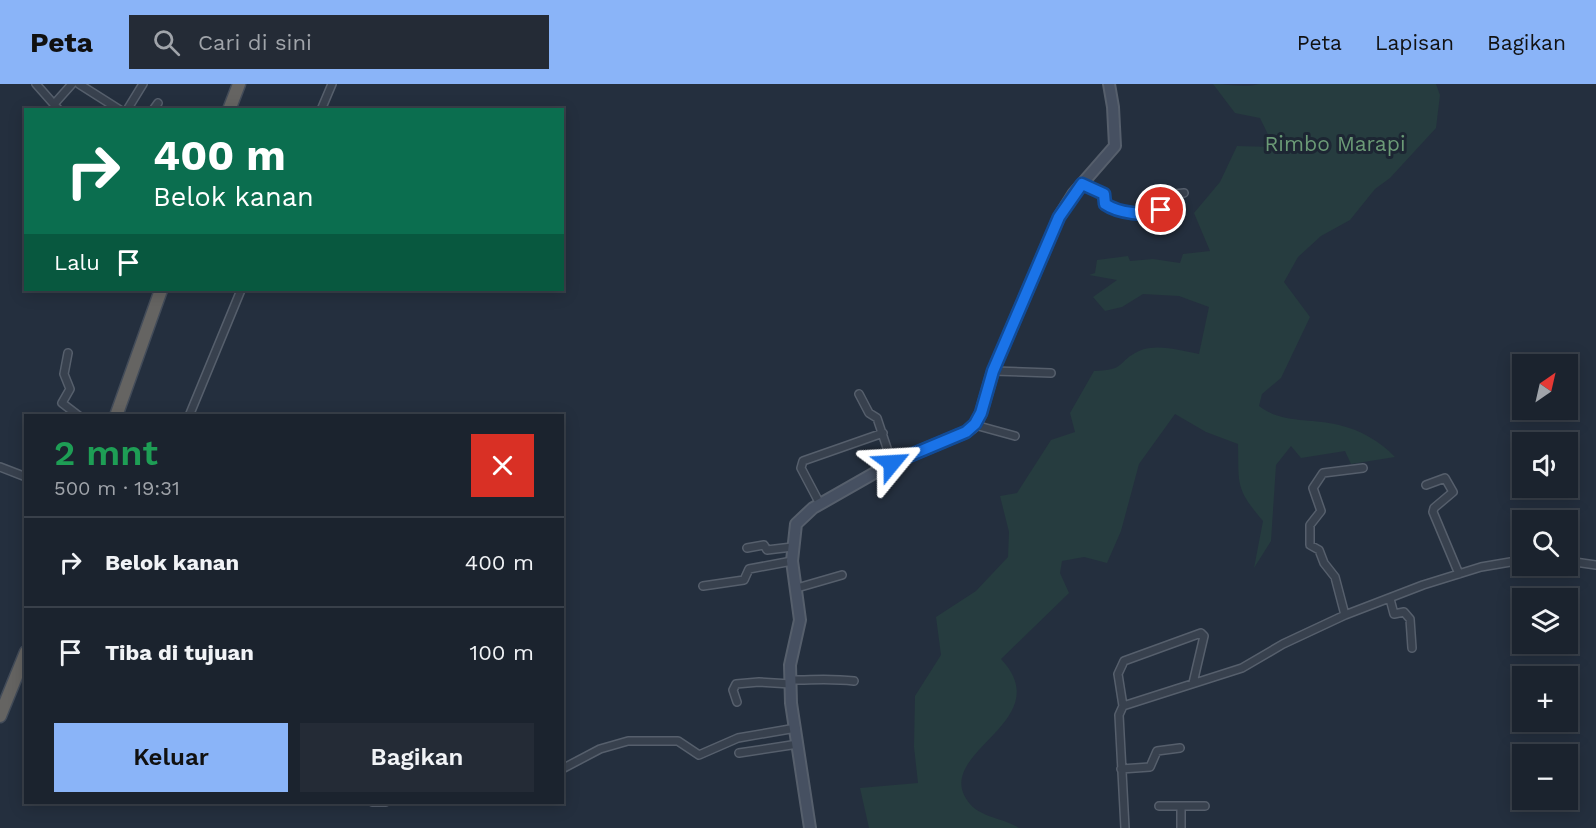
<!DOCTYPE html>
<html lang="id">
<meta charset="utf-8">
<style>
body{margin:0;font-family:"Work Sans",sans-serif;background:#242b36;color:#f1f3f6;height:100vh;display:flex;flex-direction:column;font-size:22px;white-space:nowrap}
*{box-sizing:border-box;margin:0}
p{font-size:20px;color:#a0a4aa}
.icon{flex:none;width:33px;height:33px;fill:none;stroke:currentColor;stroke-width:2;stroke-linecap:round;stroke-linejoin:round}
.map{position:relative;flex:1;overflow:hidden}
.details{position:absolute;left:24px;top:330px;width:540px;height:390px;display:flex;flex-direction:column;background:#1b232e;border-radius:0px;box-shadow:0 3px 15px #0003,0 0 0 2px #39404a}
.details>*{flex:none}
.banner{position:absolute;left:24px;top:24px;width:540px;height:183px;border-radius:0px;box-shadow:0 3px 15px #0003,0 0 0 2px #39404a;background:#0b6e4f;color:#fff;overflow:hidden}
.needle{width:39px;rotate:34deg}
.controls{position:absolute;left:1512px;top:270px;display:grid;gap:12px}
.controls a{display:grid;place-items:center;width:66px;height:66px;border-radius:0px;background:#1b232e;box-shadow:0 3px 15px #0003,0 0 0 2px #39404a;font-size:30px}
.pin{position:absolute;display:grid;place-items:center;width:51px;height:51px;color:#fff;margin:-26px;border:3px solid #fff;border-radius:50%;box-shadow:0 2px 6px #0007}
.me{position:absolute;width:66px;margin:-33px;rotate:63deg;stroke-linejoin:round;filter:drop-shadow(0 0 4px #0008)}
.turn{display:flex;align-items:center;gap:21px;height:126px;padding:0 30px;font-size:27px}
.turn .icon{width:78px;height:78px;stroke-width:2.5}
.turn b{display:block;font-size:42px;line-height:51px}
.then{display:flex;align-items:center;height:57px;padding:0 30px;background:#0003;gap:12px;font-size:22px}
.round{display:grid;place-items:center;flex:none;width:63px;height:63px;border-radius:0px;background:#242b36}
.overview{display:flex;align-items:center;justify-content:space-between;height:102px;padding:0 30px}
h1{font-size:36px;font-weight:600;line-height:45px;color:#1e9e55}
.action{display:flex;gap:12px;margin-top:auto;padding:12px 30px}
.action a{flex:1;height:69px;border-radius:0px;background:#8ab4f8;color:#111;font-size:24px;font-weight:600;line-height:69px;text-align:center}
.action a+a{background:#242b36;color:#f1f3f6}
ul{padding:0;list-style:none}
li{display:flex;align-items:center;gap:18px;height:90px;padding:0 30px;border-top:2px solid #39404a}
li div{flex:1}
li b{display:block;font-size:22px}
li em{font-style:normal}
header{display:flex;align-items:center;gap:36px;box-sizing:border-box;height:84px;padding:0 30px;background:#8ab4f8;color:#111}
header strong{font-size:28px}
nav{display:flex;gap:33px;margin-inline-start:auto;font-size:21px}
.search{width:420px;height:54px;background:#242b36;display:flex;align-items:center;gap:15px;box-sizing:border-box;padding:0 21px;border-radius:0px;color:#a0a4aa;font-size:22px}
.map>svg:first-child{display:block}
</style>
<header>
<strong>Peta</strong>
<div class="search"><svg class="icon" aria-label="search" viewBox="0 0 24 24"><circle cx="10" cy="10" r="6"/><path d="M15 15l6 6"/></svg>Cari di sini</div>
<nav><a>Peta</a><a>Lapisan</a><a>Bagikan</a></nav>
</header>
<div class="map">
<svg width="1596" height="744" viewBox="0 0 1596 744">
<rect width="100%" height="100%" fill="#242f3e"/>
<path fill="#263c3f" d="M1213,0C1229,0 1244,4 1260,0H1436L1440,11L1436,44L1390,94L1375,105L1350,136L1321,152L1298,173L1284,198L1310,233L1281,294L1262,310L1259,322C1282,340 1312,334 1339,341C1360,346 1380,357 1395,373L1351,380L1345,367L1301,374L1291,362L1276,381L1271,457L1254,484L1263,437C1235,404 1239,401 1238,360L1206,348L1175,330L1139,380L1121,447L1107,479L1084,473L1062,477L1060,489L1069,509L1001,575C1061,639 927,669 970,720C982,734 1004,734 1019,744H869L860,704L918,699L914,663L915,612L941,571L936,533L976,507L1008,473L1009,448L1000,412L1017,409L1051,356L1075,348L1070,329L1094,287C1127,286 1116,278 1139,267C1158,259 1181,267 1199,270L1209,223L1179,212L1143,210L1122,223L1105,227L1093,213L1117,196L1089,191L1095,189L1097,176L1128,172L1130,177L1153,175L1180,179L1183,170L1210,167L1194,129L1220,98L1237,62L1274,63L1260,34L1235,29Z"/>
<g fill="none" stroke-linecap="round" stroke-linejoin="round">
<g stroke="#565f6c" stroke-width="10">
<path id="minor" d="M36,0L59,26
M79,0L120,26
M55,19L72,0
M127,26L143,0
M153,26L158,19
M321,26L332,0
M1082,100L1104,110L1105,120L1117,127L1158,128L1166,111L1184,109
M68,269L64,290L70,305L62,319L79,332
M993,287L1051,289
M859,310L869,329L877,334L892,379
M189,332L241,206
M975,341L1015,352
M0,383L26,393
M1426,401L1445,394L1453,408L1434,424L1433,428L1459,490
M820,420L801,384L803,377L883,349
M747,464L764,461L767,466L792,463
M1568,477L1596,481
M703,502L744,496L749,485L792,477
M797,504L842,491
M1390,515L1394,530L1404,528L1410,535L1412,564
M1345,531L1335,493L1324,479L1319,466L1310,461V441L1321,427L1313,404L1323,389L1363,384
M791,596C814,596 830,594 854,597
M737,618L733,606L736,600L759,598L791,600
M1123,622L1118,590L1124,577L1201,549L1204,552L1193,599
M739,669L798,660
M562,685L600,665L628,657H678L699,671L738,654L796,644
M1121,685L1150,683L1157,667L1180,664
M372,718H386
M1159,722H1205
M1125,744L1119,631L1123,622L1242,584L1283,560L1345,531L1423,501L1481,483L1522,476
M1181,744V723"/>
</g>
<g stroke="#565f6c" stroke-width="14">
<path id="secondary" d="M810,744L791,619L790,581L800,536L792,477L796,440L813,424L892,379L966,348L975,341L981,329L993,287L1059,133L1074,109L1115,62L1113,23L1109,0"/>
</g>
<g stroke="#434c59" stroke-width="15">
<path id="trunk" d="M229,26L239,0
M116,332L161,206
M0,632L26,568"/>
</g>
<use href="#minor" stroke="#38414e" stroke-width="7"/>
<use href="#secondary" stroke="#465061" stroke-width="10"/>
<use href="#trunk" stroke="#656462" stroke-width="12"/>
</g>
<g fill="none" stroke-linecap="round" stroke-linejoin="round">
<g stroke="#114b97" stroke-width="15">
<path id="route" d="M892,379L966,348L975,340L981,329L993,287L1059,133L1082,100L1104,110L1105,120C1118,129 1146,133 1161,126"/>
</g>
<use href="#route" stroke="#1a73e8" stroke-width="10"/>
</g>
<g text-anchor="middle" stroke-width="6" stroke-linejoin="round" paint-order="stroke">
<g font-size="21" fill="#6b9a76" stroke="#1d2633">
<text x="1335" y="67">Rimbo Marapi</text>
</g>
</g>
</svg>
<div class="controls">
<a><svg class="needle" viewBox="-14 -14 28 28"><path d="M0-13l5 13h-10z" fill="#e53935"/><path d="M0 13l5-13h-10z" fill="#a0a4aa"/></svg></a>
<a><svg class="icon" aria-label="sound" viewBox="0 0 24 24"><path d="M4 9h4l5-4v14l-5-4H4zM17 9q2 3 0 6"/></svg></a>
<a><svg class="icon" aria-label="search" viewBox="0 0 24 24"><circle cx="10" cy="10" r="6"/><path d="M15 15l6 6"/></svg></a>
<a><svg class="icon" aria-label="layers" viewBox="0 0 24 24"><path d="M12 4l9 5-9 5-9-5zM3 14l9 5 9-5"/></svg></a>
<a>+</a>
<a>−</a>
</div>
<div class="pin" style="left:1161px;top:126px;background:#d93025"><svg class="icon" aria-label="arrive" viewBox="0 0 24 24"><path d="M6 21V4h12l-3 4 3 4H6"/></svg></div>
<svg class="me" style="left:892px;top:379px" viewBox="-20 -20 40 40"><path d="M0-17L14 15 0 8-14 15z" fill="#1a73e8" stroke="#fff" stroke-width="4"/></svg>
<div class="banner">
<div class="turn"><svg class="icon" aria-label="right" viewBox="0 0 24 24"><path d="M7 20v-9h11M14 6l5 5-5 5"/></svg><div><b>400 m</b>Belok kanan</div></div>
<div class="then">Lalu<svg class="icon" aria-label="arrive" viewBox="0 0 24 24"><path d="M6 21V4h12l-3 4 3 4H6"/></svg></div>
</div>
<section class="details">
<div class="overview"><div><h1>2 mnt</h1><p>500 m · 19:31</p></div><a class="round" style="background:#d93025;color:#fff"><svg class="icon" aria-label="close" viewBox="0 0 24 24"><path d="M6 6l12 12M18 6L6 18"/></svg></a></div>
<ul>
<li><svg class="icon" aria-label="right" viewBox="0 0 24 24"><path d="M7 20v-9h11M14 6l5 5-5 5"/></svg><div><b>Belok kanan</b></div><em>400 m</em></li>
<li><svg class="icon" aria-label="arrive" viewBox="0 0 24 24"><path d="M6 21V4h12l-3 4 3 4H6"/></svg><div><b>Tiba di tujuan</b></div><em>100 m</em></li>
</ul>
<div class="action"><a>Keluar</a><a>Bagikan</a></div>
</section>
</div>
